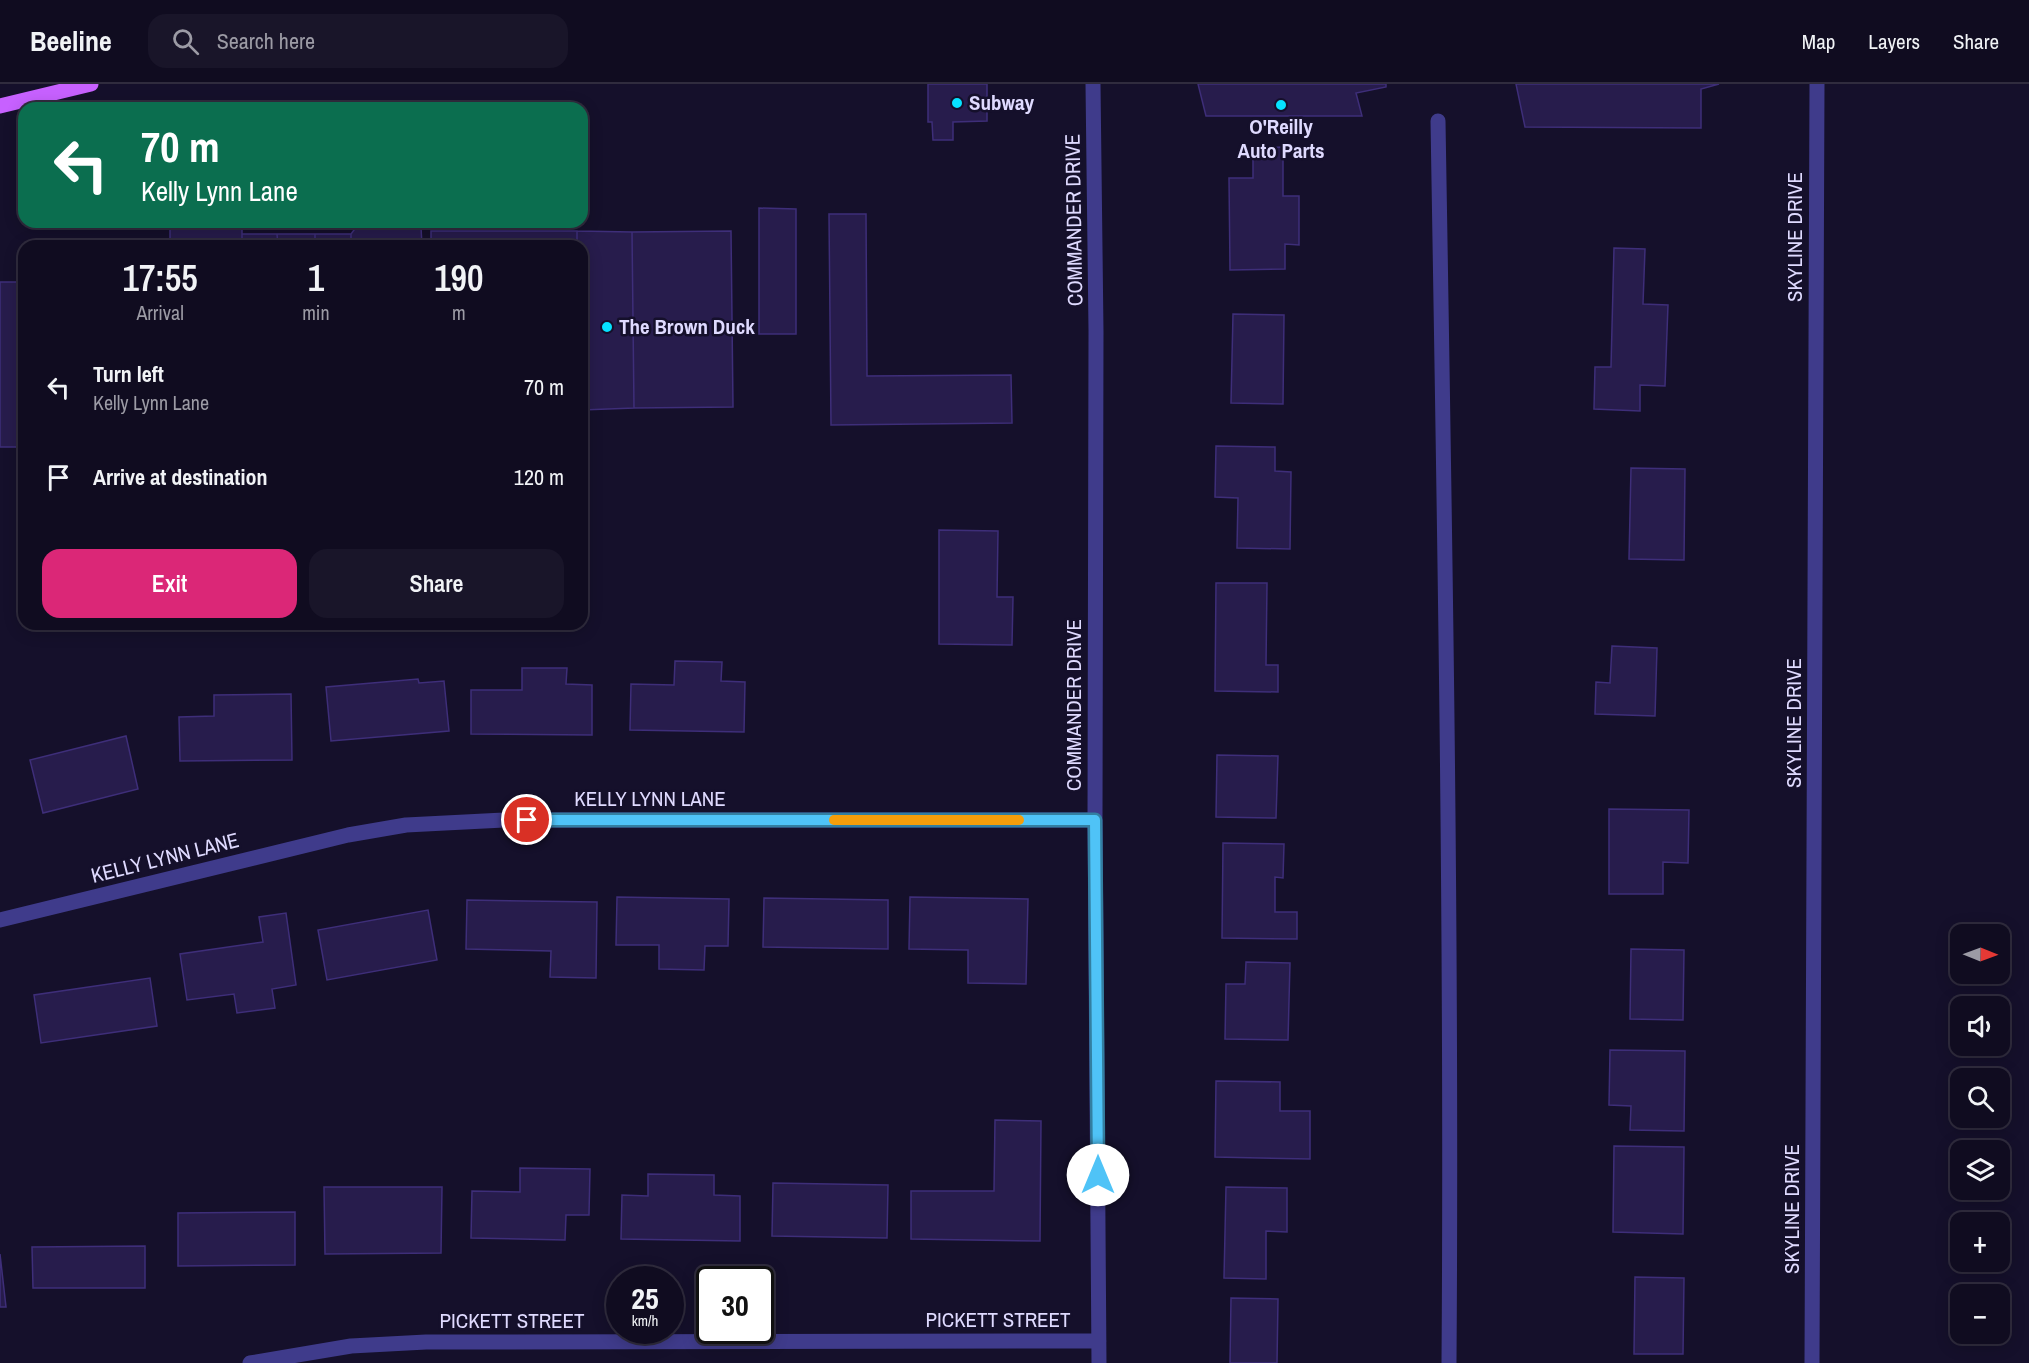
<!DOCTYPE html>
<meta charset="utf-8">
<style>
body{margin:0;font-family:"Archivo Narrow",sans-serif;background:#191529;color:#f1f3f6;height:100vh;display:flex;flex-direction:column;font-size:22px;white-space:nowrap}
*{box-sizing:border-box;margin:0}
p{font-size:20px;color:#9c9ba5}
.icon{flex:none;width:33px;height:33px;fill:none;stroke:currentColor;stroke-width:2;stroke-linecap:round;stroke-linejoin:round}
.map{position:relative;flex:1;overflow:hidden}
.sheet{position:absolute;left:18px;top:156px;width:570px;height:390px;display:flex;flex-direction:column;background:#100c20;border-radius:18px;box-shadow:0 3px 15px #0003,0 0 0 2px #302c3e}
.sheet>*{flex:none}
.top-card{position:absolute;left:18px;top:18px;width:570px;height:126px;border-radius:18px;box-shadow:0 3px 15px #0003,0 0 0 2px #302c3e;background:#0b6e4f;color:#fff;overflow:hidden}
.needle{width:39px;rotate:91deg}
.controls{position:absolute;left:1950px;top:840px;display:grid;gap:12px}
.controls a{display:grid;place-items:center;width:60px;height:60px;border-radius:12px;background:#100c20;box-shadow:0 3px 15px #0003,0 0 0 2px #302c3e;font-size:30px}
.speed{position:absolute;left:606px;top:1182px;display:flex;gap:12px;font-size:30px;font-weight:700;text-align:center}
.speed>*{display:grid;place-content:center;width:78px;height:78px;border-radius:50%;background:#100c20;box-shadow:0 3px 15px #0003,0 0 0 2px #302c3e;line-height:1}
.speed small{font-size:15px;font-weight:400}
.speed .limit{border:3px solid #111;border-radius:9px;background:#fff;color:#111}
.pin{position:absolute;display:grid;place-items:center;width:51px;height:51px;color:#fff;margin:-26px;border:3px solid #fff;border-radius:50%;box-shadow:0 2px 6px #0007}
.me{position:absolute;width:66px;margin:-33px;rotate:0deg;stroke-linejoin:round;filter:drop-shadow(0 0 4px #0008)}
.turn{display:flex;align-items:center;gap:21px;height:126px;padding:0 24px;font-size:27px}
.turn .icon{width:78px;height:78px;stroke-width:2.5}
.turn b{display:block;font-size:42px;line-height:51px}
.eta{display:flex;justify-content:space-evenly;align-items:center;height:102px;text-align:center}
.eta b{font-size:36px;font-weight:600;line-height:42px}
.primary-button{display:flex;gap:12px;margin-top:auto;padding:12px 24px}
.primary-button a{flex:1;height:69px;border-radius:18px;background:#db2777;color:#fff;font-size:24px;font-weight:600;line-height:69px;text-align:center}
.primary-button a+a{background:#191529;color:#f1f3f6}
ul{padding:0;list-style:none}
li{display:flex;align-items:center;gap:18px;height:90px;padding:0 24px}
li div{flex:1}
li b{display:block;font-size:22px}
li em{font-style:normal}
header{display:flex;align-items:center;gap:36px;box-sizing:border-box;height:84px;padding:0 30px;background:#100c20;border-bottom:2px solid #302c3e}
header strong{font-size:28px}
nav{display:flex;gap:33px;margin-inline-start:auto;font-size:21px}
.search{width:420px;height:54px;background:#191529;display:flex;align-items:center;gap:15px;box-sizing:border-box;padding:0 21px;border-radius:18px;color:#9c9ba5;font-size:22px}
.map>svg:first-child{display:block}
</style>
<header>
<strong>Beeline</strong>
<div class="search"><svg class="icon" aria-label="search" viewBox="0 0 24 24"><circle cx="10" cy="10" r="6"/><path d="M15 15l6 6"/></svg>Search here</div>
<nav><a>Map</a><a>Layers</a><a>Share</a></nav>
</header>
<div class="map">
<svg width="2029" height="1279" viewBox="0 0 2029 1279">
<rect width="100%" height="100%" fill="#15102b"/>
<path fill="#271c4c" stroke="#3e2e79" stroke-width="1.5" d="M928,0H987V37L953,38V56H933L932,38H928Z
M1198,0H1386V3L1356,9L1362,32H1206Z
M1516,0H1719L1701,5V44L1525,43Z
M1283,63V112H1299V161L1285,160V185L1230,186L1229,94H1253V64Z
M759,124L796,125V250H759Z
M829,130H866L867,292L1011,291L1012,339L831,341Z
M174,138H237L242,143V162H170V143Z
M360,138H416L421,143L422,162H351V150Z
M431,147H577V162H431Z
M577,147L632,148L634,324L582,326V162H577Z
M731,147L733,323L634,324L632,148Z
M242,150H277L278,162H242Z
M277,150H315V162H278Z
M315,150H351V162H315Z
M1614,164L1645,165L1643,220L1668,221L1665,302L1640,301V327L1594,325L1595,283H1611Z
M0,198H24V363H0Z
M1233,230L1284,231L1283,320L1231,319Z
M1216,362L1275,363V387L1291,388L1290,465L1237,464L1238,414L1215,413Z
M1631,384L1685,385L1684,476L1629,475Z
M939,446L998,447L997,513H1013L1012,561L939,560Z
M1216,499H1267L1266,581H1278V608L1215,607Z
M1612,562L1657,564L1655,632L1595,630L1596,598L1610,599Z
M675,577L722,578L721,597L745,598L744,648L630,646L631,600L674,601Z
M522,584H567L566,600L592,601V651L471,650V606H522Z
M418,595L419,599L444,597L449,647L331,657L326,603Z
M291,610L292,676L180,677L179,633L214,632V611Z
M126,652L138,705L43,729L30,676Z
M1217,671L1278,672L1276,734L1216,733Z
M1609,725L1689,726L1688,779L1663,778V810H1609Z
M1223,759L1284,760L1283,794L1275,793V828H1297V855L1222,854Z
M617,813L729,815L728,862H705L704,886L659,885V861H616Z
M910,813L1028,815L1026,900L968,899V866L909,865Z
M764,814L888,816V865L763,863Z
M467,816L597,818L596,894L550,893L551,867L466,865Z
M428,826L437,876L327,896L318,846Z
M286,829L296,901L272,905L275,924L237,929L234,910L187,916L180,870L263,858L259,833Z
M1631,865L1684,866L1683,936L1630,935Z
M1246,878L1290,879L1288,956L1225,955L1226,900H1245Z
M150,894L157,942L41,959L34,911Z
M1610,966L1685,967L1684,1047L1630,1046L1631,1022L1609,1021Z
M1216,997L1280,998V1027H1310V1075L1215,1073Z
M995,1036L1041,1037L1040,1157L911,1155V1107H994Z
M1614,1062L1684,1063L1683,1150L1613,1148Z
M520,1084L590,1085L589,1131H566L565,1156L471,1154L472,1107L520,1108Z
M648,1090L714,1091V1111L740,1112V1157L621,1155L622,1111L648,1112Z
M773,1099L888,1101L887,1154L772,1152Z
M324,1103H442L441,1169L325,1170Z
M1226,1103L1287,1104V1148L1266,1147V1195L1224,1194Z
M295,1128V1181L178,1182V1129Z
M145,1162V1204H33L32,1163Z
M0,1170L6,1223H0Z
M1635,1193L1684,1194L1683,1270H1634Z
M1231,1214L1278,1215L1277,1279H1230Z"/>
<g fill="none" stroke-linecap="round" stroke-linejoin="round">
<path stroke="#3f3b8b" stroke-width="15" d="M1438,37C1445,451 1452,865 1449,1279"/>
<path stroke="#3f3b8b" stroke-width="15" d="M1093,0L1096,247L1095,736L1099,1279
M0,836L348,751L406,741L504,736H1095
M250,1279L351,1262L426,1258L1099,1257
M1812,1279L1817,0"/>
<path stroke="#c761ff" stroke-width="15" d="M0,22L91,0"/>
</g>
<g fill="none" stroke-linecap="round" stroke-linejoin="round">
<g stroke="#337fa1" stroke-width="15">
<path id="route" d="M527,736H1095L1098,1091"/>
</g>
<use href="#route" stroke="#4fc3f7" stroke-width="10"/>
<path stroke="#f59e0b" stroke-width="10" d="M834,736H1019"/>
</g>
<g fill="#06e2ff" stroke="#15102b" stroke-width="2">
<circle cx="957" cy="19" r="6"/>
<circle cx="1281" cy="21" r="6"/>
<circle cx="607" cy="243" r="6"/>
</g>
<g text-anchor="middle" stroke-width="5" stroke-linejoin="round" paint-order="stroke">
<g font-size="21" font-weight="bold" fill="#dfdaff" stroke="#15102b" text-anchor="start">
<text x="969" y="26">Subway</text>
<text x="1281" y="50" text-anchor="middle">O'Reilly<tspan x="1281" dy="24">Auto Parts</tspan></text>
<text x="619" y="250">The Brown Duck</text>
</g>
<g font-size="21" fill="#dfdaff" stroke="#15102b">
<text transform="translate(1074 136) rotate(-91)" y="7">COMMANDER DRIVE</text>
<text transform="translate(1795 153) rotate(-90)" y="7">SKYLINE DRIVE</text>
<text transform="translate(1074 621) rotate(-90)" y="7">COMMANDER DRIVE</text>
<text transform="translate(1794 639) rotate(-90)" y="7">SKYLINE DRIVE</text>
<text x="650" y="722">KELLY LYNN LANE</text>
<text transform="translate(165 774) rotate(-14)" y="7">KELLY LYNN LANE</text>
<text transform="translate(1792 1125) rotate(-90)" y="7">SKYLINE DRIVE</text>
<text x="998" y="1243">PICKETT STREET</text>
<text x="512" y="1244">PICKETT STREET</text>
</g>
</g>
</svg>
<div class="controls">
<a><svg class="needle" viewBox="-14 -14 28 28"><path d="M0-13l5 13h-10z" fill="#e53935"/><path d="M0 13l5-13h-10z" fill="#9c9ba5"/></svg></a>
<a><svg class="icon" aria-label="sound" viewBox="0 0 24 24"><path d="M4 9h4l5-4v14l-5-4H4zM17 9q2 3 0 6"/></svg></a>
<a><svg class="icon" aria-label="search" viewBox="0 0 24 24"><circle cx="10" cy="10" r="6"/><path d="M15 15l6 6"/></svg></a>
<a><svg class="icon" aria-label="layers" viewBox="0 0 24 24"><path d="M12 4l9 5-9 5-9-5zM3 14l9 5 9-5"/></svg></a>
<a>+</a>
<a>−</a>
</div>
<div class="speed"><div>25<small>km/h</small></div><div class="limit">30</div></div>
<div class="pin" style="left:527px;top:736px;background:#d93025"><svg class="icon" aria-label="arrive" viewBox="0 0 24 24"><path d="M6 21V4h12l-3 4 3 4H6"/></svg></div>
<svg class="me" style="left:1098px;top:1091px" viewBox="-20 -20 40 40"><circle r="19" fill="#fff"/><path d="M0-13L10 11 0 6-10 11z" fill="#4fc3f7"/></svg>
<div class="top-card">
<div class="turn"><svg class="icon" aria-label="left" viewBox="0 0 24 24"><path d="M17 20v-9H6M10 6l-5 5 5 5"/></svg><div><b>70 m</b>Kelly Lynn Lane</div></div>
</div>
<section class="sheet">
<div class="eta">
<div><b>17:55</b><p>Arrival</p></div>
<div><b>1</b><p>min</p></div>
<div><b>190</b><p>m</p></div>
</div>
<ul>
<li><svg class="icon" aria-label="left" viewBox="0 0 24 24"><path d="M17 20v-9H6M10 6l-5 5 5 5"/></svg><div><b>Turn left</b><p>Kelly Lynn Lane</p></div><em>70 m</em></li>
<li><svg class="icon" aria-label="arrive" viewBox="0 0 24 24"><path d="M6 21V4h12l-3 4 3 4H6"/></svg><div><b>Arrive at destination</b></div><em>120 m</em></li>
</ul>
<div class="primary-button"><a>Exit</a><a>Share</a></div>
</section>
</div>
